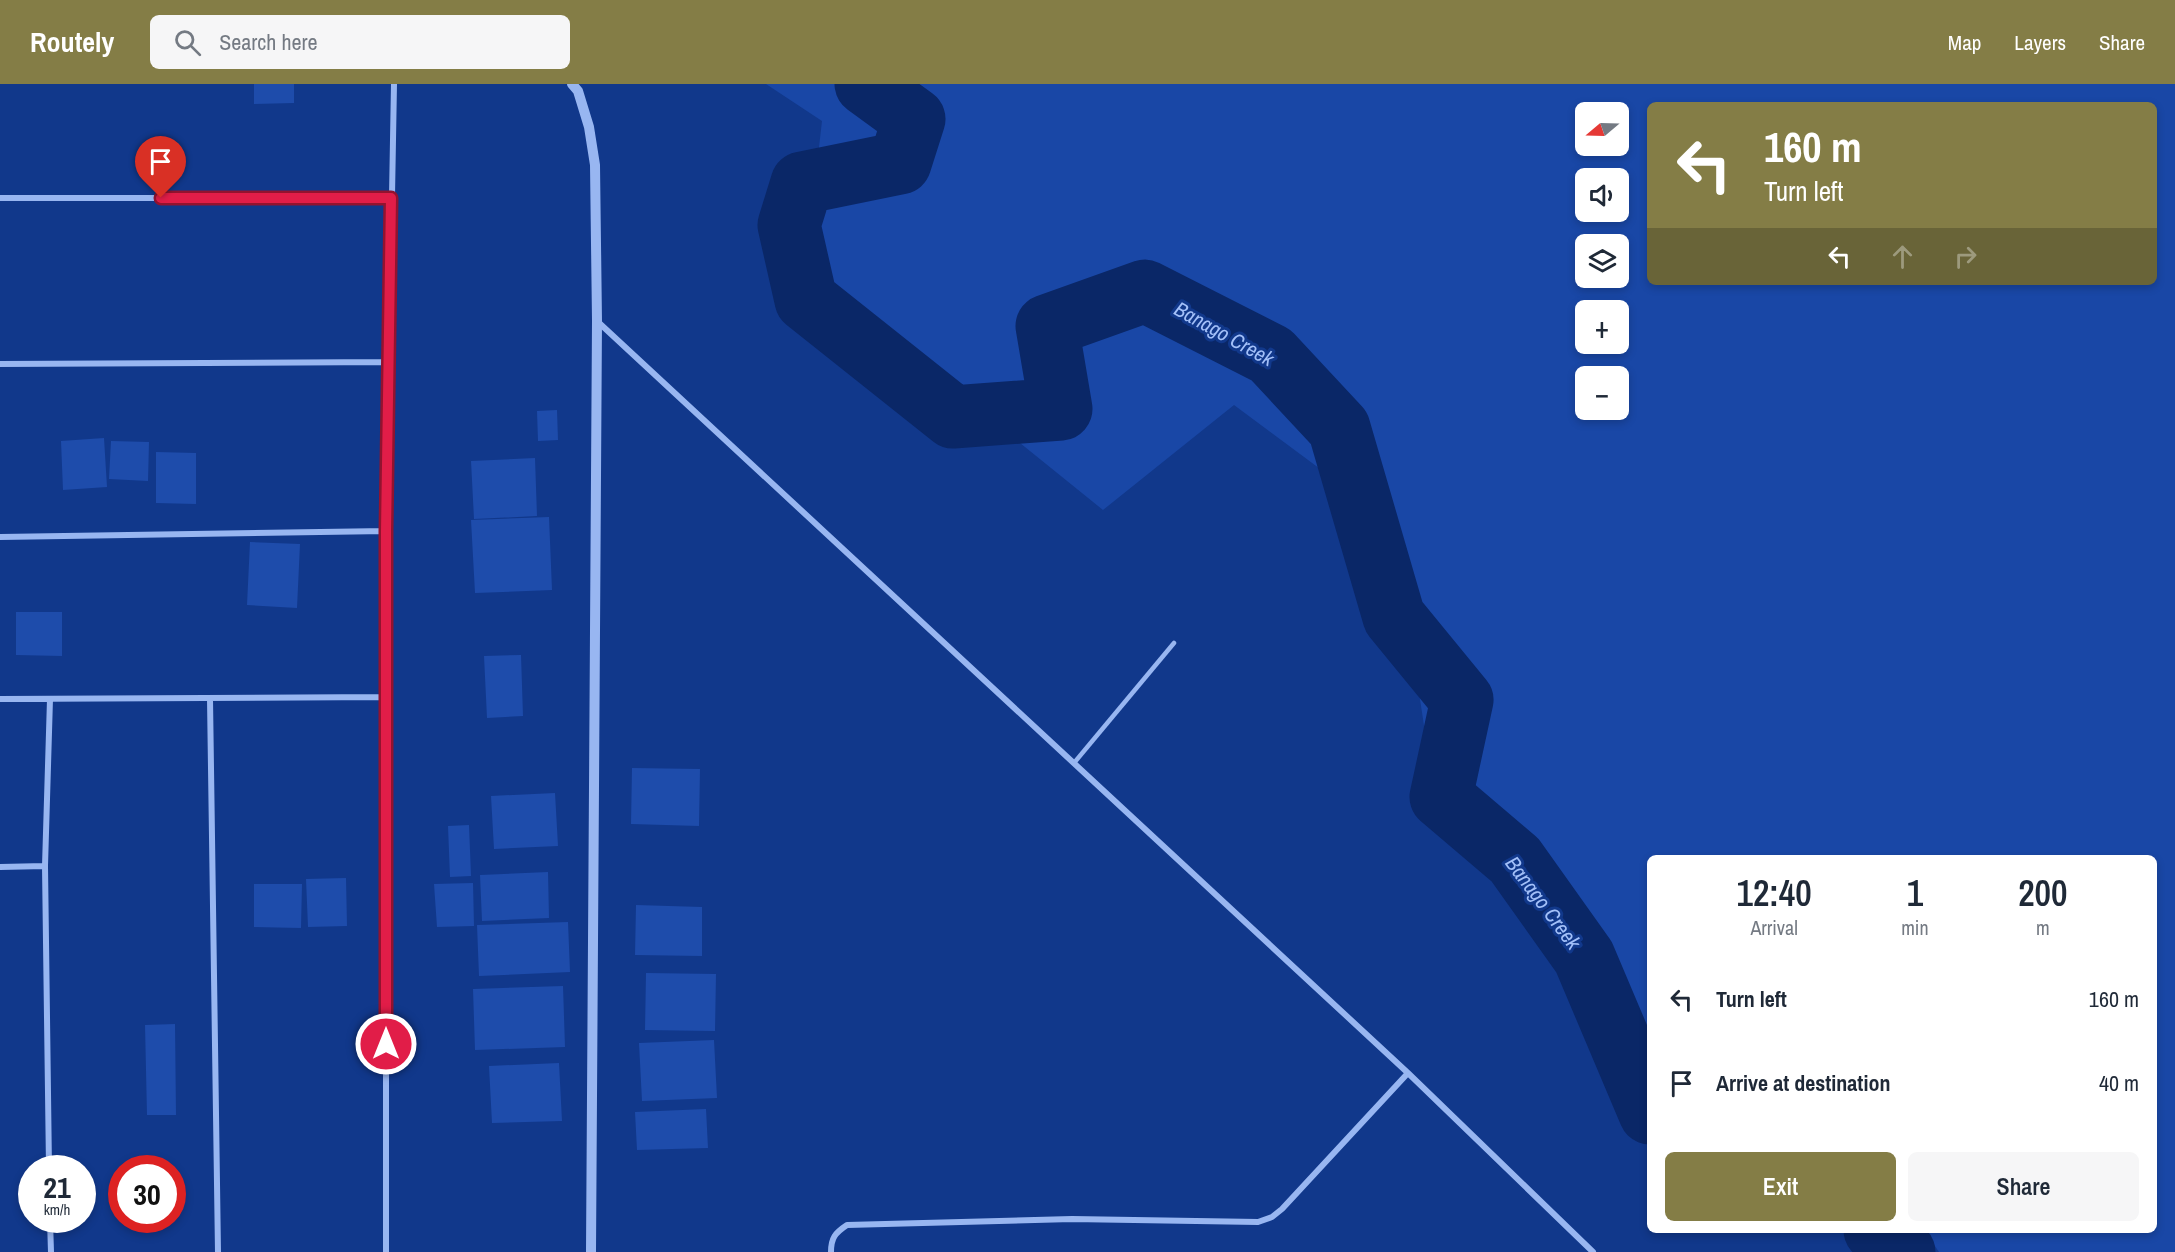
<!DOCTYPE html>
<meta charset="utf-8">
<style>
body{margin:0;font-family:"Archivo Narrow",sans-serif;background:#f6f6f7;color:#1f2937;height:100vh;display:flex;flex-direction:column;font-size:22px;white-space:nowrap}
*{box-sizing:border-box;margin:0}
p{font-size:20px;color:#747a83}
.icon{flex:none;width:33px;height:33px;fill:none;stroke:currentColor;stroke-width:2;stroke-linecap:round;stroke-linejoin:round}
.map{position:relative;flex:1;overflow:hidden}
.side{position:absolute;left:1647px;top:771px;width:510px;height:378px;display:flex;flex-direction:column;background:#fff;border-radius:9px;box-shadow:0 3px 9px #0003}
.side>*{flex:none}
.guide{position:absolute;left:1647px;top:18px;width:510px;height:183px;border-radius:9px;box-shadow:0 3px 9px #0003;background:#847d46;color:#fff;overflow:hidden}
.needle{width:39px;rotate:251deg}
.buttons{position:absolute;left:1575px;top:18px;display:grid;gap:12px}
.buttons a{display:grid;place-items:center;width:54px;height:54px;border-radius:9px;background:#fff;box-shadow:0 3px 9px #0003;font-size:30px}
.speed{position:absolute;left:18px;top:1071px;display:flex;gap:12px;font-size:30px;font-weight:700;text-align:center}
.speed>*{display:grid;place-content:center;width:78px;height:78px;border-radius:50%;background:#fff;box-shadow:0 3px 9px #0003;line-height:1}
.speed small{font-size:15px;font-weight:400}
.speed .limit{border:9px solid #d22;background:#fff;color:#111}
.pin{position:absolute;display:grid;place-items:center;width:51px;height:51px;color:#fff;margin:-62px -26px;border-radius:50% 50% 50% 0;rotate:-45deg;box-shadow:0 0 6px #0007}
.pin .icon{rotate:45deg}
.me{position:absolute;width:66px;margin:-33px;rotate:0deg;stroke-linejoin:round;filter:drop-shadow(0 0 4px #0008)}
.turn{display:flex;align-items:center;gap:21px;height:126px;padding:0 18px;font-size:27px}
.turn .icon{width:78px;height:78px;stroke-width:2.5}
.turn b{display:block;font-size:42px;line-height:51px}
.lanes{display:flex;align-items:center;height:57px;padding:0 18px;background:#0003;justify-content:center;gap:30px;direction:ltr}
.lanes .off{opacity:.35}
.eta{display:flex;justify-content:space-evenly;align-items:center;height:102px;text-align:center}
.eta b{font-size:36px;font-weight:600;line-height:42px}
.action{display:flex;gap:12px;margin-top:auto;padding:12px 18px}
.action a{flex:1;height:69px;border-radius:9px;background:#847d46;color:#fff;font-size:24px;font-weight:600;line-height:69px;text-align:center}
.action a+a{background:#f6f6f7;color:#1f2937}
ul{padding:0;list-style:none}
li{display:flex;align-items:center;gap:18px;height:84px;padding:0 18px}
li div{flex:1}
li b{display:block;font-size:22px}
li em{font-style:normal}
header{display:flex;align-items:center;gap:36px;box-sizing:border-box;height:84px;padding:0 30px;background:#847d46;color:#fff}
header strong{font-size:28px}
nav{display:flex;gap:33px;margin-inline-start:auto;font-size:21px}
.search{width:420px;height:54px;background:#f6f6f7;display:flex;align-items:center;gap:15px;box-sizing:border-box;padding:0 21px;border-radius:9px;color:#747a83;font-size:22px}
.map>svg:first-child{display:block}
</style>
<header>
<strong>Routely</strong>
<div class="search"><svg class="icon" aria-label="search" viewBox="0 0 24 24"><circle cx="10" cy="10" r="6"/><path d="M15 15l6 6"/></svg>Search here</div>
<nav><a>Map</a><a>Layers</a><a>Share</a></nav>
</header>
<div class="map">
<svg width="2175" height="1168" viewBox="0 0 2175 1168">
<rect width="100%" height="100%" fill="#11388b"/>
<path fill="#1947a6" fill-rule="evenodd" d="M766,0H2175V1168H1939L1924,1146H2154V774H1650V991L1591,841L1440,746L1393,439L1234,321L1103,426L805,185L822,37ZM1650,21H2154V198H1650ZM1586,28H1618V62H1586ZM1618,94V128H1586V94ZM1618,160V194H1586V160ZM1586,226H1618V260H1586ZM1586,292H1618V326H1586Z"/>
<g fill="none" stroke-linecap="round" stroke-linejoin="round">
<path stroke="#0a2767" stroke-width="63" d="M866,0L914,35L900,79L802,99L789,141L806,216L953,333L1061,325L1047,242L1145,207L1271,271L1339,344L1394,533L1462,616L1441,713L1515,776L1584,873L1650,1029
M1875,1146L1891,1154L1904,1168"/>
</g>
<path fill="#1e4cab" d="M254,0H294V19L254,20Z
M557,326L558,356L538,357L537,327Z
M104,354L107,403L63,406L61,357Z
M111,357L149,358L148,397L109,395Z
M156,368L196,369V420L156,419Z
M535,374L537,432L474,435L471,377Z
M549,433L552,506L475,509L471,436Z
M250,458L300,460L297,524L247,521Z
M16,528H62V572L16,571Z
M521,571L523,632L487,634L484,572Z
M632,684L700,685L699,742L631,740Z
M555,709L558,762L494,765L491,712Z
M469,741L471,792L450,793L448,742Z
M548,788L549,834L482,837L480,791Z
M346,794L347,842L308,843L306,795Z
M473,799L474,842L437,843L434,800Z
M254,800H302L301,844L254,843Z
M636,821L702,823V872L635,871Z
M568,838L570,888L479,892L477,841Z
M646,889L716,890L715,947L645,946Z
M563,902L565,963L475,966L473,905Z
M175,940L176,1031H147L145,941Z
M714,956L717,1014L642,1017L639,959Z
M559,979L562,1037L492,1039L489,982Z
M706,1025L708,1064L637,1066L635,1028Z"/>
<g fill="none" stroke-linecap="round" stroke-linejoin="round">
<path stroke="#98b6f1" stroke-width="4.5" d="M1074,679L1174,559"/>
<path stroke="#98b6f1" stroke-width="6" d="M0,114H391
M597,237L1408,989L1593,1168
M0,280L389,278
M0,453L386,447
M0,615L386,613
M210,615L218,1168
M45,782L49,1084
M0,783L45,782L50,615
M50,1136L51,1168
M386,1168V447L394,0
M831,1168C831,1154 835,1149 847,1141L1072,1135L1258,1138L1272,1133L1282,1125L1408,989"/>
<path stroke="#98b6f1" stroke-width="10" d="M572,0L578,7L589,43L595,81L597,237L591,1168"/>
</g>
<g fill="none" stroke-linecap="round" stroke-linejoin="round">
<g stroke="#92132f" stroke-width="15">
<path id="route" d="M161,114H391L386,447V960"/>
</g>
<use href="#route" stroke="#e11d48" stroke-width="10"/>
</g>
<g text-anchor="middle" stroke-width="6" stroke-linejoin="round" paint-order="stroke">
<g font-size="21" font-style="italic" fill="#a3c0f9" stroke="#11388b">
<text transform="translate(1224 250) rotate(29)" y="7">Banago Creek</text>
<text transform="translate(1543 819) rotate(53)" y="7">Banago Creek</text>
</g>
</g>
</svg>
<div class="buttons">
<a><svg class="needle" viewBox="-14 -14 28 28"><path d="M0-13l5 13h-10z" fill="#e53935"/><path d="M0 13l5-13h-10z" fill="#747a83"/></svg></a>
<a><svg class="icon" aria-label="sound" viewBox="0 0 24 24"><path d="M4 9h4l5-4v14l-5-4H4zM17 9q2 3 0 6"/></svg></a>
<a><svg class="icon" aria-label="layers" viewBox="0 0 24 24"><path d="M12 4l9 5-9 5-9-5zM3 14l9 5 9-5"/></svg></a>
<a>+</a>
<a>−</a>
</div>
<div class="speed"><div>21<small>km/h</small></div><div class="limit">30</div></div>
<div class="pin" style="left:161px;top:114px;background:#d93025"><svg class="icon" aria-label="arrive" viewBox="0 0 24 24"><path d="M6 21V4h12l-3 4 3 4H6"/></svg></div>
<svg class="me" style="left:386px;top:960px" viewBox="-20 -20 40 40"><circle r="17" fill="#e11d48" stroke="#fff" stroke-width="3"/><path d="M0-11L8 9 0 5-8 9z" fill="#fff"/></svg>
<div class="guide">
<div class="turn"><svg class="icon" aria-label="left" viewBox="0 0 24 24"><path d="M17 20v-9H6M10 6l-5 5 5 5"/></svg><div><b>160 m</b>Turn left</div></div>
<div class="lanes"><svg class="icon" aria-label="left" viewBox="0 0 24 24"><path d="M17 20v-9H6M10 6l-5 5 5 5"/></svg><svg class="icon off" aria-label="ahead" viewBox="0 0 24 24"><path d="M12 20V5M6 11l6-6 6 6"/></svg><svg class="icon off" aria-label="right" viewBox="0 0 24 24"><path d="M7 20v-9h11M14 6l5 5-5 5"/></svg></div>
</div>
<section class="side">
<div class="eta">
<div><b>12:40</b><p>Arrival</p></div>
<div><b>1</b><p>min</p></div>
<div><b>200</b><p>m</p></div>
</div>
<ul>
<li><svg class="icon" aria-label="left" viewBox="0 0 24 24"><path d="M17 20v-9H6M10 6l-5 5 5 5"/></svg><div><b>Turn left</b></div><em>160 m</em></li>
<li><svg class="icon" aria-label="arrive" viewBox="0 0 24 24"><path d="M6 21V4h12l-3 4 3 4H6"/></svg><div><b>Arrive at destination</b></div><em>40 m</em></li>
</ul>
<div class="action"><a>Exit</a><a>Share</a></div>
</section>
</div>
